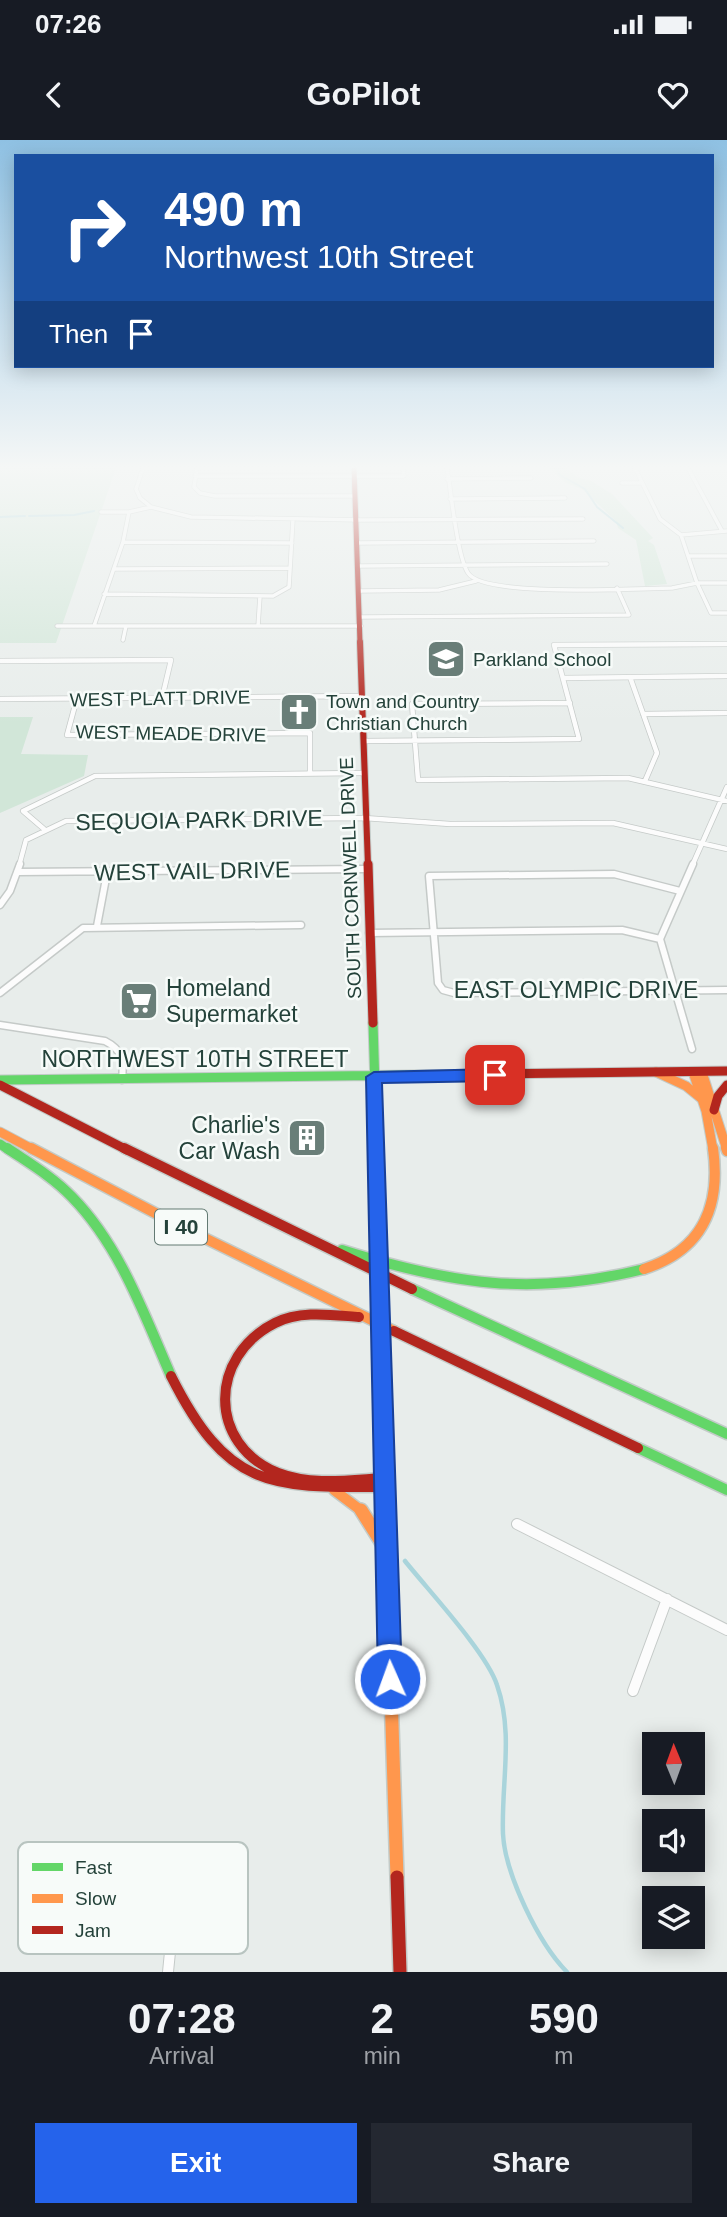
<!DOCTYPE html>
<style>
body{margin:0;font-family:Helvetica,sans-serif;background:#242831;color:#f1f3f6;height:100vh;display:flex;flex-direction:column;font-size:26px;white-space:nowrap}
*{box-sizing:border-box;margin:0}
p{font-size:23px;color:#9ea1a6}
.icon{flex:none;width:38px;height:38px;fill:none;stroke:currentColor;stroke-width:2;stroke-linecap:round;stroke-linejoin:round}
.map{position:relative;height:1832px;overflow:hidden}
.sheet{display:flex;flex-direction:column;background:#171b24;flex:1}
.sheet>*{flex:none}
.top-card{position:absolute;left:14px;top:14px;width:700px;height:214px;border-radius:0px;box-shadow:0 4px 18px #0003;background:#1a4fa0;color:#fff;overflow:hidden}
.needle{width:46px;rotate:359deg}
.buttons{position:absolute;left:642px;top:1592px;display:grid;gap:14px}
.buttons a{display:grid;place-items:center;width:63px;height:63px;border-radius:0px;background:#171b24;box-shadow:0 4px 18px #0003;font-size:35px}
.pin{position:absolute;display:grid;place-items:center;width:60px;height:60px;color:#fff;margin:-30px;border-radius:14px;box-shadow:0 4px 10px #0006}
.me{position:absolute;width:77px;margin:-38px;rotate:358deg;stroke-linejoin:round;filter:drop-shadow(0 0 5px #0008)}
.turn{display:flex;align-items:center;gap:24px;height:147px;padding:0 35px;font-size:32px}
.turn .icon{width:91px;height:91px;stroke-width:2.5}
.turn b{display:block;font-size:49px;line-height:60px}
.then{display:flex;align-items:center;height:66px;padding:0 35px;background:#0003;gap:14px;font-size:26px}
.eta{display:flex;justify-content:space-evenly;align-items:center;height:119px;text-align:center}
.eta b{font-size:42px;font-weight:600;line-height:49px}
.primary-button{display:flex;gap:14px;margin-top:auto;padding:14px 35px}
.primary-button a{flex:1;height:80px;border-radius:0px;background:#2563eb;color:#fff;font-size:28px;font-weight:600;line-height:80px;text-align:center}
.primary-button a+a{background:#242831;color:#f1f3f6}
.status{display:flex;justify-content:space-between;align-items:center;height:49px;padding:0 35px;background:#171b24;direction:ltr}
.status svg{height:19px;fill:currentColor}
header{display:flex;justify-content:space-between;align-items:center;height:91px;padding:0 35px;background:#171b24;font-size:32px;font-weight:600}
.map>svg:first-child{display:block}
</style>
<div class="status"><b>07:26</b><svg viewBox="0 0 49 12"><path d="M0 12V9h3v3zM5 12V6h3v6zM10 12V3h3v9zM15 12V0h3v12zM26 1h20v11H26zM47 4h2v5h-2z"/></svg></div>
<header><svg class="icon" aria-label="back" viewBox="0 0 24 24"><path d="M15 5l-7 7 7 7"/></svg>GoPilot<svg class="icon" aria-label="heart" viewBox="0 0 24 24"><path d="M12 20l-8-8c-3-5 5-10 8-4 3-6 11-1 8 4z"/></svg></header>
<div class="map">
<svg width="727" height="1832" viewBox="0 0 727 1832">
<rect width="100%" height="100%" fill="#e8edeb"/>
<path fill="#d1e6d8" d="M0,328H116L56,503H0Z
M548,328H567L577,337L591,341L612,354L653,398L648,401L654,405L667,444L645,446L636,400L618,388L616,381L582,349L566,343Z
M0,577H33L21,614L88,615L84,636L0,673Z"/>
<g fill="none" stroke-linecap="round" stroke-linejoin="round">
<path stroke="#a9d4db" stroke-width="2" d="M557,328L560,335L585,349L597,367L623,388
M29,376L74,375L94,371
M0,377L25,376"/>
<path stroke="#a9d4db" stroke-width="4.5" d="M405,1421C428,1450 487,1513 497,1545C514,1594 501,1643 503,1694C505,1734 539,1804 567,1832"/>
<g stroke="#c5cac8" stroke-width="5">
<path id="street-far3" d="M143,328L136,349L140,358L151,367L191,377L362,380L583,379
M197,328L194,347L200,353L215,356H355
M447,328C451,351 457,416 468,433C484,458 638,448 672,448L697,443H727
M635,328L660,379L681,395L697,443L711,473H727
M688,328L722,391
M195,336H404L403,328H400
M447,339L531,338
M622,343H642
M450,359L565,358
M101,372H129L151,367
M681,395L727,391
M123,402L292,403
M357,403L594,401
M688,416H727
M359,426L607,424
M114,429L289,428
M359,451L439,450L476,441
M104,454L273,456L289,447L293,379
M360,477L629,475L617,448
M57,486H361
M94,486L123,402L129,372
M258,486L260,456
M123,500L126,486"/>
</g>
<g stroke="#c5cac8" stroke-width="6">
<path id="street-far2" d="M0,521L171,520L162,558
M630,537L657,613L645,641
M563,538L727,536
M77,558L67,595L310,593V633
M0,559L362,556
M570,563L412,564L418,640L628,638L727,661
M643,574L727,573
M363,601L579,599L554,505L727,504
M44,689L23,671L95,636L363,633
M19,726L26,700L66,681L364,678L450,684L613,683L727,709
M692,726L727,647"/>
</g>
<g stroke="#c5cac8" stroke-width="9">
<path id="street-far1" d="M17,732L366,729
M680,751L614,734L429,736L438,843L443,850L454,853L727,850
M0,765L10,751L20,724
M97,786L107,733
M369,793L622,790L660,799
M0,853L83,788L301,785
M0,885L105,901C123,910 124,921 122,940
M692,909L660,799L693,724"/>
</g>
<g stroke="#c5cac8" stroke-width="12">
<path id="street" d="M517,1384L727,1490
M633,1551L667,1459
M168,1832L176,1752"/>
</g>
<g stroke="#c3cbc8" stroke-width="11">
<path id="fast-far1" d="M373,883L377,1010
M0,940L493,934
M0,1004L9,1010"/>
</g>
<g stroke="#c3cbc8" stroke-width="13">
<path id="fast" d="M7,1008C29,1023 53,1037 72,1057C120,1106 144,1174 171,1236
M377,1008L380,1092
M342,1110C451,1144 532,1157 644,1129
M412,1149L727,1294
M638,1308L727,1350"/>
</g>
<g stroke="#c3cbc8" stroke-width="11">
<path id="slow-far2" d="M656,932L686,946L702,959
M693,932L706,971L713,1010
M702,932L727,1010
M0,992L34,1010"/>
</g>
<g stroke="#c3cbc8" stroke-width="13">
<path id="slow-far1" d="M31,1008L180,1086L394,1191
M726,1008L727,1011
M644,1129C703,1110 721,1066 713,1008
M383,1229L385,1372
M334,1350L363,1372"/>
</g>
<g stroke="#c3cbc8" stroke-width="16">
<path id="slow" d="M361,1370L385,1408
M385,1370L397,1737"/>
</g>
<g stroke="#c3cbc8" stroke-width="7">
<path id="jam-far4" d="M354,328L360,503"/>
</g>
<g stroke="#c3cbc8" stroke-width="8">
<path id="jam-far3" d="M360,502L368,726"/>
</g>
<g stroke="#c3cbc8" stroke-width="11">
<path id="jam-far2" d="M368,724L373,883
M493,934L727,931
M0,945L127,1010
M714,970L718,956L727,945"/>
</g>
<g stroke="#c3cbc8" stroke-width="13">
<path id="jam-far1" d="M124,1008L412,1149
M359,1177C332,1175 300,1170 275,1183C209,1216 207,1304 278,1333C311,1346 350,1340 384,1338
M394,1191L638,1308
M171,1236C227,1347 267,1348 384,1347"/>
</g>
<g stroke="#c3cbc8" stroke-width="16">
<path id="jam" d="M397,1737L400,1832"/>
</g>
<use href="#street-far3" stroke="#fcfcfc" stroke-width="3.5"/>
<use href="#street-far2" stroke="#fcfcfc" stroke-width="4.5"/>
<use href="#street-far1" stroke="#fcfcfc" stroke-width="6"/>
<use href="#street" stroke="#fcfcfc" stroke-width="10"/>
<use href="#fast-far1" stroke="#63d668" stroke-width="9"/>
<use href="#fast" stroke="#63d668" stroke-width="10"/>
<use href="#slow-far2" stroke="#ff974d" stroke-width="9"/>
<use href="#slow-far1" stroke="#ff974d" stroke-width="10"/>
<use href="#slow" stroke="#ff974d" stroke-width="13"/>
<use href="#jam-far4" stroke="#b3261e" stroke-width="5"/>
<use href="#jam-far3" stroke="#b3261e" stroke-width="6"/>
<use href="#jam-far2" stroke="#b3261e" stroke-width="9"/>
<use href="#jam-far1" stroke="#b3261e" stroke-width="10"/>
<use href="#jam" stroke="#b3261e" stroke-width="13"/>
<g stroke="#c3cbc8" stroke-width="13" stroke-linecap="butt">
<path id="slow-bridge" d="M380,1092L383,1229"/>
</g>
<use href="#slow-bridge" stroke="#ff974d" stroke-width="10"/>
</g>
<linearGradient id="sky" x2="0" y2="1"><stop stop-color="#8fc1e3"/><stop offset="0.56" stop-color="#f5f7f6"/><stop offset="1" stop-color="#f5f7f6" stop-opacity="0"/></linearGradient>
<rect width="727" height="584" fill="url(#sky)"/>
<path fill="#2563eb" stroke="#184099" stroke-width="2" d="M495,929L503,935L495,941L382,943L402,1539L399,1548L390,1551L382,1548L378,1539L366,937L374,932Z"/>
<defs>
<g id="school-square" transform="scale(2.0125)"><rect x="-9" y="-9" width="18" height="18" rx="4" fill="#697e78" stroke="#f7fbf9"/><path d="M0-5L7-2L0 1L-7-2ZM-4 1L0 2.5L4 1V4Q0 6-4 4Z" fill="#fff"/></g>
<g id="church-square" transform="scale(2.0125)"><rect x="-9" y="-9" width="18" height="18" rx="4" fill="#697e78" stroke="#f7fbf9"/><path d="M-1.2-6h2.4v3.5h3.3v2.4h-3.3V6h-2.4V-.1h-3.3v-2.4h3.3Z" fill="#fff"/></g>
<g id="supermarket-square" transform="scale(2.0125)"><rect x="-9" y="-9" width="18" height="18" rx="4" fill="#697e78" stroke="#f7fbf9"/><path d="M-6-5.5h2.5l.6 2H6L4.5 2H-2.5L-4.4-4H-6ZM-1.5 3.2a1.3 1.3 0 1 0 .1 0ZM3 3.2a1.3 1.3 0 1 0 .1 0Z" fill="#fff"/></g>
<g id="building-square" transform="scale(2.0125)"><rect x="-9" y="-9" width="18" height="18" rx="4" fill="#697e78" stroke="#f7fbf9"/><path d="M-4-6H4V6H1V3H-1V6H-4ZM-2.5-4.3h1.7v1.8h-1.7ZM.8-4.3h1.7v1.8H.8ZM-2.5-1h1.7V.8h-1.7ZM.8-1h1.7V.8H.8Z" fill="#fff"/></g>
</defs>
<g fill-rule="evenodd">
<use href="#school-square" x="446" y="519"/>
<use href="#church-square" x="299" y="572"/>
<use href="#supermarket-square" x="139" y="861"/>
<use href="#building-square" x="307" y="998"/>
</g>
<g text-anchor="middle" stroke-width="5" stroke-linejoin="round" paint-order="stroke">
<g font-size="19" fill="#24423a" stroke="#f7fbf9" text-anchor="start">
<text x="473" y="526">Parkland School</text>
<text x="326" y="568">Town and Country<tspan x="326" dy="22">Christian Church</tspan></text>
</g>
<g font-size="19" fill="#24423a" stroke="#f7fbf9">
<text transform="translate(160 558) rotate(-1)" y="7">WEST PLATT DRIVE</text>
<text transform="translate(171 593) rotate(1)" y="7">WEST MEADE DRIVE</text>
<text transform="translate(350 738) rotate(-92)" y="7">SOUTH CORNWELL DRIVE</text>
</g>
<rect fill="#f7fbf9" stroke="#637a73" stroke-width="2" x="155" y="1069.5" width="52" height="35" rx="5"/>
<g font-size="21" font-weight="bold" fill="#24423a">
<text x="181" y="1094">I 40</text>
</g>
<g font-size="23" fill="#24423a" stroke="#f7fbf9">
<text transform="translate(199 680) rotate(-1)" y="8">SEQUOIA PARK DRIVE</text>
<text transform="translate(192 731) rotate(-1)" y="8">WEST VAIL DRIVE</text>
<text x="576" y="858">EAST OLYMPIC DRIVE</text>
<text x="195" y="927">NORTHWEST 10TH STREET</text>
</g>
<g font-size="23" fill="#24423a" stroke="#f7fbf9" text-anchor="start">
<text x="166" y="856">Homeland<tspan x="166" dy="26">Supermarket</tspan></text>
<text x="280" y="993" text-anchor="end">Charlie's<tspan x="280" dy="26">Car Wash</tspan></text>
</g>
</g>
<rect x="18" y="1702" width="230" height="112" rx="10" fill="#f7fbf9" stroke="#b8c4c0" stroke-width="2"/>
<rect x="32" y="1723" width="31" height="8" fill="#63d668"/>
<rect x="32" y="1754" width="31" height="9" fill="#ff974d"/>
<rect x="32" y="1786" width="31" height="8" fill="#b3261e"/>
<g font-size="19" fill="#24423a">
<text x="75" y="1734">Fast</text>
<text x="75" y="1765">Slow</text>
<text x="75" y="1797">Jam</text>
</g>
</svg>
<div class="buttons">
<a><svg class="needle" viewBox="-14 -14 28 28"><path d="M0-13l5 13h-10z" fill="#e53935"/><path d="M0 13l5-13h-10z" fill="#9ea1a6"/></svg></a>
<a><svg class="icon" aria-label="sound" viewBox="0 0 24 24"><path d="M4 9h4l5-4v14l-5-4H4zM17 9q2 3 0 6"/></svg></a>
<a><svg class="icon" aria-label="layers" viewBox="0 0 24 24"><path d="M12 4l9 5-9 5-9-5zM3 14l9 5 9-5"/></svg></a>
</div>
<div class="pin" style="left:495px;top:935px;background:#d93025"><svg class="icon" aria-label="arrive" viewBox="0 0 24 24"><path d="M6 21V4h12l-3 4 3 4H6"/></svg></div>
<svg class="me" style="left:390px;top:1539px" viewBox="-20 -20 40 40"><circle r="17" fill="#2563eb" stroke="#fff" stroke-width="3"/><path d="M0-11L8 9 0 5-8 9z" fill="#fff"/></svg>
<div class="top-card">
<div class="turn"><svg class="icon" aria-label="right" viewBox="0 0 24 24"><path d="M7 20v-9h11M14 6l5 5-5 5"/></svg><div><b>490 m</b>Northwest 10th Street</div></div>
<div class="then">Then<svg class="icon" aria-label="arrive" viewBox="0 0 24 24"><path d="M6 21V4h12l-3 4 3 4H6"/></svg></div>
</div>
</div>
<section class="sheet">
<div class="eta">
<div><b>07:28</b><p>Arrival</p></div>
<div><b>2</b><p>min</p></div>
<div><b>590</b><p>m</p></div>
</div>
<div class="primary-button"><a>Exit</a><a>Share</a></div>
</section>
